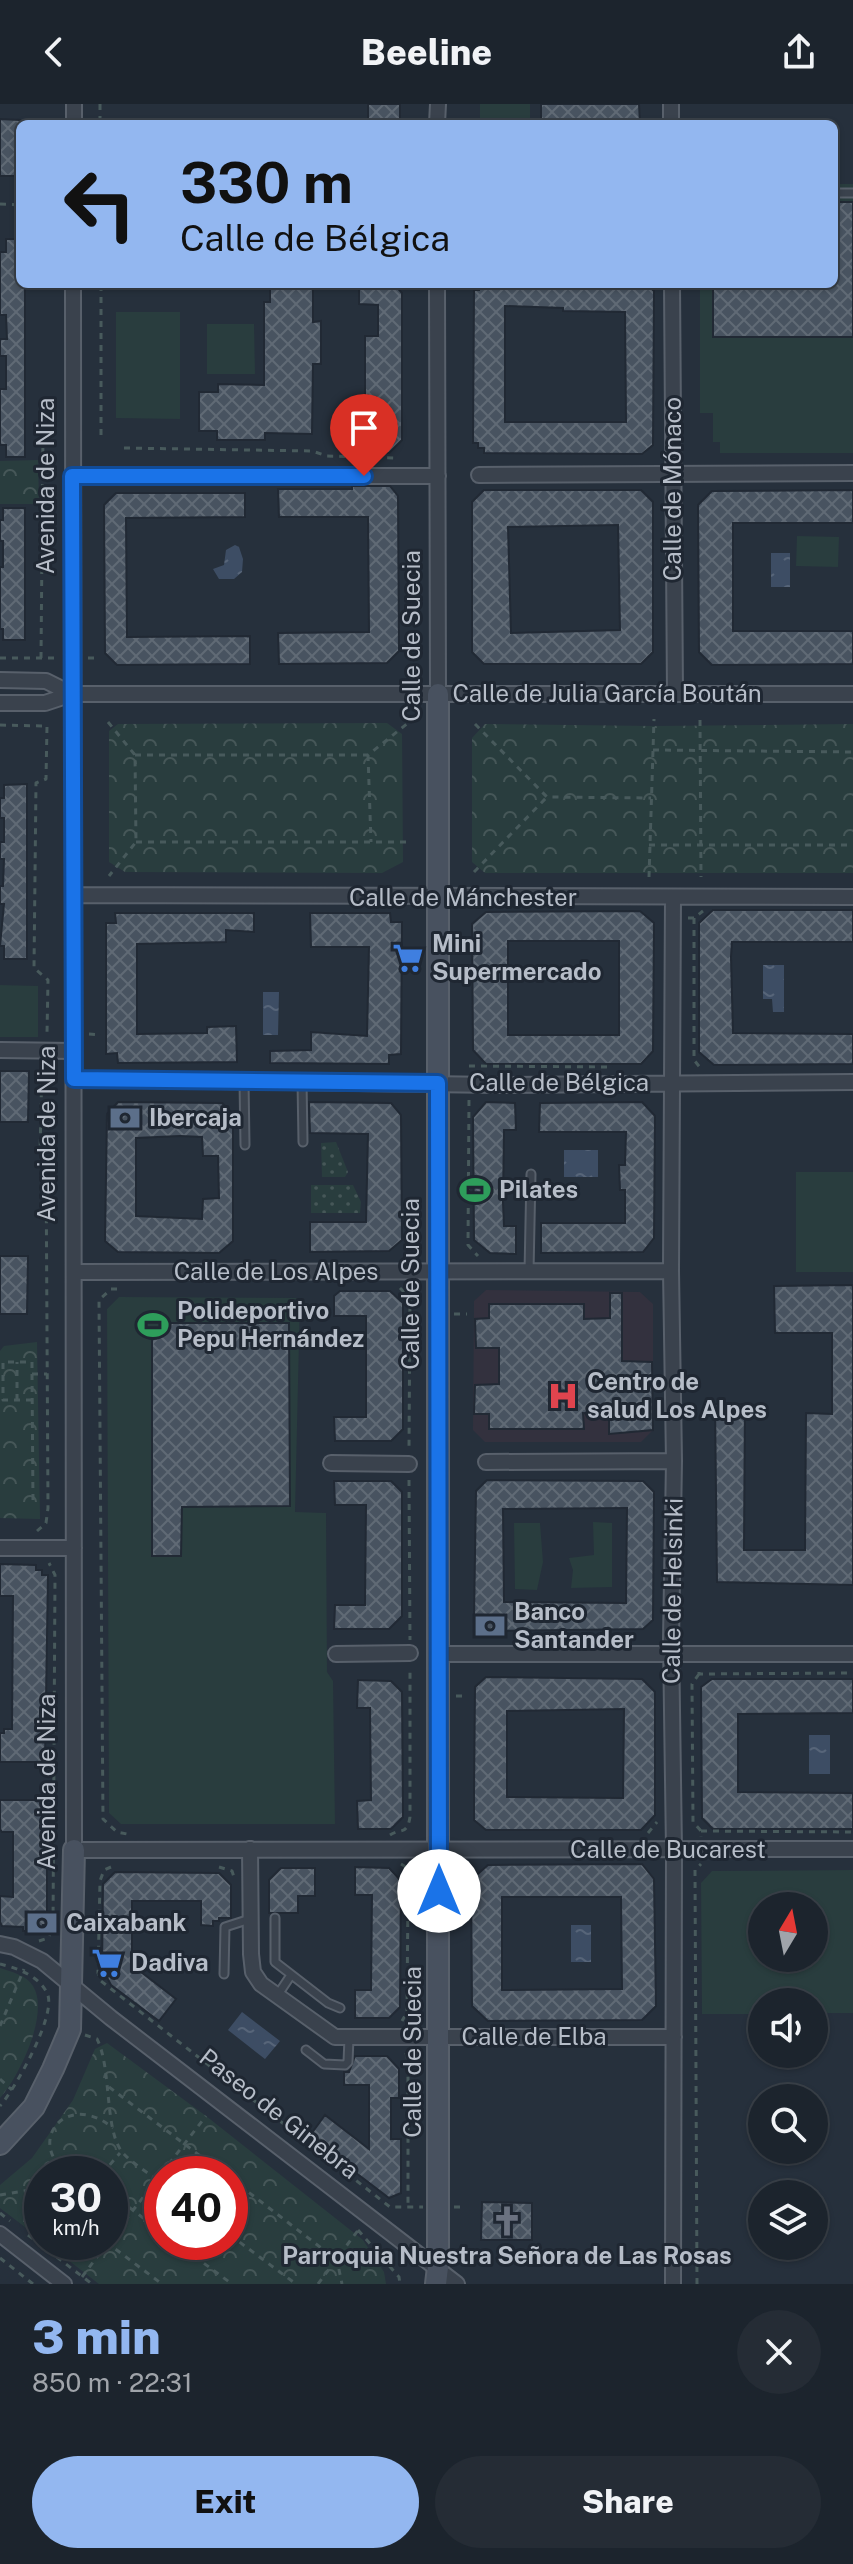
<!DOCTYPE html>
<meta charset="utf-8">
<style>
body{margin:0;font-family:"Public Sans",sans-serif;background:#252c35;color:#f1f3f6;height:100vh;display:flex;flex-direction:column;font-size:30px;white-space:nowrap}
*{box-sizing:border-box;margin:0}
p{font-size:26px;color:#a0a4aa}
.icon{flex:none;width:44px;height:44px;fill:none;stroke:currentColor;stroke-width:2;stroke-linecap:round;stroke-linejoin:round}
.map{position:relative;height:2180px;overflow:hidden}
.drawer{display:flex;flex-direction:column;background:#1c242d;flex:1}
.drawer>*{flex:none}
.hud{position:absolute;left:16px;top:16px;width:822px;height:168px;border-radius:12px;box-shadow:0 2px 6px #0004,0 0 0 2px #3a4149;background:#93b7f0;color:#111;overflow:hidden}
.needle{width:52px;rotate:10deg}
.buttons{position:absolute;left:748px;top:1788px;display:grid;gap:16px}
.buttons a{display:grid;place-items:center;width:80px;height:80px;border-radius:50%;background:#1c242d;box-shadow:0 2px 6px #0004,0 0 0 2px #3a4149;font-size:40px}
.speed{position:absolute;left:24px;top:2052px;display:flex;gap:16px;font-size:40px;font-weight:700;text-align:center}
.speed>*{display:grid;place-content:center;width:104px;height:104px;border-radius:50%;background:#1c242d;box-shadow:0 2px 6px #0004,0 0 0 2px #3a4149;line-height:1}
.speed small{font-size:20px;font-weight:400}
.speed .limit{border:12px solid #d22;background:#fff;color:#111}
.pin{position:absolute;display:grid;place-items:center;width:68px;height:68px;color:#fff;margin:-82px -34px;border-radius:50% 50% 50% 0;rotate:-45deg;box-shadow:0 0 8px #0007}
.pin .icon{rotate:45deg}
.me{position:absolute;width:88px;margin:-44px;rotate:0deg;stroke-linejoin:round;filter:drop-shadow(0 0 6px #0008)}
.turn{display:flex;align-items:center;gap:28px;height:168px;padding:0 32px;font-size:36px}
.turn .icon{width:104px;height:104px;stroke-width:2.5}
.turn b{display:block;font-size:56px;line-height:68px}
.round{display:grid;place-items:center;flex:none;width:84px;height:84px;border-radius:42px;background:#252c35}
.head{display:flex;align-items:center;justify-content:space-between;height:136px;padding:0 32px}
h1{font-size:48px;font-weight:800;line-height:60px;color:#93b7f0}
.cta{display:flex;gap:16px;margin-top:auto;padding:16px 32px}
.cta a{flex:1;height:92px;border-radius:48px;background:#93b7f0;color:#111;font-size:32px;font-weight:800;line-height:92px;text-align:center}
.cta a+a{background:#252c35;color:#f1f3f6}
header{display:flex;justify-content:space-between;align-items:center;height:104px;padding:0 32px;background:#1c242d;font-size:36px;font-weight:800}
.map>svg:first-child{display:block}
</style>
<header><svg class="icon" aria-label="back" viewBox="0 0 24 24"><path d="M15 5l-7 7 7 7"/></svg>Beeline<svg class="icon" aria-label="share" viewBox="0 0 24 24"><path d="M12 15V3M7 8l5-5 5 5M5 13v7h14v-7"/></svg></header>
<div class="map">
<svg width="853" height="2180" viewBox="0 0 853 2180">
<defs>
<pattern id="park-crowns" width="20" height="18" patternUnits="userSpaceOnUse" patternTransform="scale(2)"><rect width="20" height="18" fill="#293d3e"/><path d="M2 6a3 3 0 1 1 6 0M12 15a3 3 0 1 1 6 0" fill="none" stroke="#465758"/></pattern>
<pattern id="garden-dots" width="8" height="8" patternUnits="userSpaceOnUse" patternTransform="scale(2)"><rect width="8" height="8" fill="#293d3e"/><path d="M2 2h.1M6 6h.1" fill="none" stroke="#465758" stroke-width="1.8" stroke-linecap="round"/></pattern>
<pattern id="water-ripples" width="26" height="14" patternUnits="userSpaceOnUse" patternTransform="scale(2)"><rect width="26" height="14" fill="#3d4d64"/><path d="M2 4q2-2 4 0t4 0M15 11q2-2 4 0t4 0" fill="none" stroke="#576579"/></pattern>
<pattern id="building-cross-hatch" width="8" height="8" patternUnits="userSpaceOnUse" patternTransform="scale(2)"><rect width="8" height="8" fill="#485360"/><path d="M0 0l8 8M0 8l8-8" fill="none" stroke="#606a75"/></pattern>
</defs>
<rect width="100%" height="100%" fill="#26303c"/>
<path fill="#33313e" d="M486,1186L640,1188L653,1200V1326L641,1338H485L473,1326L474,1197Z"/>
<path fill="#293d3e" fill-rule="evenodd" d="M480,0H530V20H480Z
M834,80H853V349H720V338H713V309H700V180H834Z
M116,208H180V315L116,314Z
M207,220H254L255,270H207Z
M797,432L839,433L838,463L796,462Z
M0,881L38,882V933H0Z
M796,1068H853V1168H796Z
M119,1193L300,1194L295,1408L326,1409L327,1568L333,1577L335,1720H121L109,1709L107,1205Z
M593,1418L612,1419V1483L571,1484L573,1466L569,1454L594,1451Z
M514,1419H540L543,1458L537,1486L515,1485Z
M853,1766V1909H814V1898H762V1910H702L701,1779L712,1767ZM762,1802H814V1854H762Z"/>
<path fill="url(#park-crowns)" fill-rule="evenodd" d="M38,356L39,400H0V357Z
M387,619L402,630L403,758L382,769L125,768L109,758V627L118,620Z
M485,620L653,622L853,620V769H485L472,758V634Z
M37,1238L40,1415L0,1414V1247L4,1242Z
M0,1864C12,1868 26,1871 33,1882C50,1909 19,1973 0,1994Z
M107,1939L206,2012L363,2136L384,2168L386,2180H99L45,2138H110V2070H42V2136L0,2104V2081L32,2054L73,1996L95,1945ZM162,2070H230V2138H162Z"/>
<path fill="url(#garden-dots)" d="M336,1038L348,1068L345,1073H322L321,1039Z
M311,1081H353L361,1098L360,1109H311Z"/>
<path fill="url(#water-ripples)" d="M235,441L239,443L243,455L242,468L234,475H219L213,465L224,461L226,446Z
M771,449H790V483H771Z
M763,861H784V908H773L772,895H763Z
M263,888H279L278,931H263Z
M564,1046H598V1073H564Z
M809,1631H830V1670H809Z
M571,1821H591V1858H571Z
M242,1908L280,1937L265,1955L228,1926Z"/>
<path fill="url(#building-cross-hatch)" stroke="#212934" stroke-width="2" fill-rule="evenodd" d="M368,0H400V20H368Z
M541,0H639L640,19L541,20Z
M0,15L20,16V72H0Z
M834,98H853V233H713V180H834Z
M6,135H20V180H25V353H6V341H0V285H6V252H0V235H7L6,211H0V148H6Z
M270,180H313V218L321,217V260H313L312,330L265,329V336H217V327H199V288H218V280L264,281V198H270Z
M359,180H394L402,189V336L389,349H358V325H377L376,293H365V232H378V201L359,200Z
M479,180H647L654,187L653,341L642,350L484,349V344H478V339H473L474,186H479ZM505,202L563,204V207L625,208L626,318H505Z
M352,382H390L398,392L399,547L387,559L279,560L278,529L369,528L368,413H279L278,385H352Z
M484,386H641L653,398V548L641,560H484L472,548V398ZM618,421L620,526L511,529L508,423Z
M853,386V419H733V527H853V560L712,561L699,548L698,401L712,387Z
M116,389H245V413L126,414L127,533L250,532V560L117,561L105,549L104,401Z
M3,404H25V536H3V525H0V463H3V437H0V416H3Z
M27,680V855H4V842H0L4,800H0V782H3L4,755H0V738H4V714H0V694H4V681Z
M713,806H853V838H732L731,853L733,929L853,930V960L714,961L699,948V819Z
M640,807L654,819L653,947L641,960H486L473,946L472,820L486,808ZM508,837H619V931H508Z
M115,809H254V828L226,826V838L137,840V930L207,929V923L236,922L237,958L118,959L117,949L106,950V819H116Z
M310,809H390L391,818H402L401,950L389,951V960L270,959V947L311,946V928L367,932L369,843H311Z
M0,967H29L28,1018H0Z
M118,998L222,999L233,1010V1137L219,1149L118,1148L105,1137L107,1010ZM180,1032L202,1033L203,1052H218L219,1094L203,1095L202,1115L136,1112V1034Z
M309,998L391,999L401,1011L402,1136L389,1147L310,1148V1118H366L368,1030L310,1029Z
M486,998L515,999L516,1026H504L503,1098L504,1122H516V1150L490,1149L474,1136L473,1013Z
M642,998L655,1012L654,1134L643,1148L541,1149V1119H625V1086H620L619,1061H625L626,1028H539L540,999Z
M0,1152H28L27,1210H0Z
M853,1181V1481L717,1478L715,1300H745L744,1446H805L806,1309L832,1310V1229H775L774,1182Z
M340,1187H390L403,1199V1325L391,1337H335L334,1313H366V1212H334V1192Z
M610,1189H622V1257L652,1258L653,1326L609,1330V1310L583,1309L584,1325H489V1310H474L475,1281L499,1280V1244H476L475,1215L489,1214V1200H584V1215L610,1214Z
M165,1219H289L290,1402L182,1403L181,1452H152V1234Z
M487,1376L643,1377L654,1388L653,1516L643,1525L484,1527L474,1514L476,1387ZM627,1404L626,1499L504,1498L503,1405Z
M334,1377H391L402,1388V1512L389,1525H334L335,1501H365L366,1401H335Z
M0,1460L36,1461V1466H42V1471H48L45,1658H0V1629H4V1625H12L13,1492H0Z
M486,1573L642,1575L655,1588V1711L641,1726H486L474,1716V1690L475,1583ZM624,1605L623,1694L507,1693V1607Z
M712,1575H853V1609L738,1610V1688L853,1689V1725H713L702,1714L701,1583Z
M358,1576L391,1577L402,1588L403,1713L391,1725H358L357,1697L371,1696L370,1604H357Z
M0,1696H47V1821H43L42,1827H23V1823L2,1822L0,1818V1792L13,1793V1728H2L0,1725Z
M642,1760L654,1775L656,1902L642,1916L488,1917L472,1902L471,1776L488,1761ZM502,1793H621L622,1885L502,1886Z
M355,1763L389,1764L401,1777L400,1903L389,1914H355V1886H371L372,1791H355Z
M281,1764H315V1792H298V1809H269V1776Z
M115,1768L219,1769L231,1781V1814H219V1817H213V1822L201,1821V1797H132V1861L176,1895L159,1917L111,1881L102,1864L103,1780Z
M355,1952H387L399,1965V1994H391V2035H401V2089L389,2094L309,2033L325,2011L369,2045V1981H344V1968H349Z
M482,2098L532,2099V2136H481Z"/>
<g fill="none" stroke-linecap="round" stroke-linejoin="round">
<g stroke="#58606b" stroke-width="11">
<path id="lane" d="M834,89H853
M244,977L245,1041
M302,977L303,1038
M529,1168L531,1070
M275,1814V1858L328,1899L340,1904
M224,1870L225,1823L250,1815
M277,1892L291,1871
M306,1946L324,1960L345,1961L348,1958L349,1934"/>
</g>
<g stroke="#58606b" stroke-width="18">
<path id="street" d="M671,0V20
M74,20V0
M437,20L438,0
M73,180L74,1746L853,1745
M437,180L438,590
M672,180L675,590
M479,371L853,369
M72,372H438
M0,576L46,577L72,590
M0,599H45L72,590H853
M73,791L853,793
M673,794L671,1167L674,1357L671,1536L674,1746L673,2180
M0,946L73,947
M74,975L496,981L853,978
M74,1168L671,1167
M486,1358L674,1357
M331,1359L409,1360
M0,1444H74
M336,1550L410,1549
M438,1550H853
M250,1745L251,1850L253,1868L261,1880L335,1933H674
M0,1840L14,1843L42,1857L111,1914L457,2180
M0,2130L64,2180"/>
</g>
<g stroke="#58606b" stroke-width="24">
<path id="secondary" d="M0,2040L34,2003L53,1965L70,1925L74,1746
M436,2180L438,2163V590"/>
</g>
<path stroke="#485a5c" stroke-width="3" stroke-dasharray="6 6" stroke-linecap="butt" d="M100,0V20
M0,100L20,101
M101,331V180
M124,344L312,347L327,352L394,354
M0,554H60
M41,554L43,330
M88,554H100
M700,616L701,773
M108,618L135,651L136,738L109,772
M475,620L547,693L651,694
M0,621L47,622L46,675L36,679L34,864L48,876L47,930
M653,646L853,648
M135,651H368L408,619
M368,651L371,738
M136,738H409
M649,741H853
M474,768L547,693
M649,773L654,615
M688,814H694L703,807
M694,814V956L702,966
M89,930L101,931
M469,962L613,963
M469,996L468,1141L478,1152
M400,1184L410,1194L409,1344
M117,1185H111L99,1196L103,1715L117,1728L127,1730
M454,1210H467
M32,1270H47
M17,1296V1258
M32,1296H3V1258H32V1270L33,1398
M409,1376L410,1536
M37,1427L46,1419L48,1404L46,1049H40L42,961
M699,1568V1570L853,1569
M699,1570L692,1580L693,1718L701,1727V1733
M456,1592H468
M701,1727L853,1728
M648,1729L657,1718
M390,1731C400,1724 407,1732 410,1713V1564
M401,1760L406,1763L408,1788L407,1908L402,1917
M111,1763L104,1766L100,1777L98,1869L101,1877L390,2103H423
M219,1763L232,1767L234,1773
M39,1837L48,1834L53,1824L55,1471L49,1459
M0,1860C17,1864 39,1872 47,1889C58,1909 15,1985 0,2002
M0,1922L24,1865
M85,1931L97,1935C112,1964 104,2028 123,2049C133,2060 150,2070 162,2079
M406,1949L408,1957V2103
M0,1975L12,1986
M109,1983L224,2070
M69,2070C24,2039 66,1985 113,2024
M102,2070L120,2049
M230,2074L337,2156L342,2180
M33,2085L42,2092
M110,2089L162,2128
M0,2091L42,2084
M454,2103H466
M0,2109L10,2117
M358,2126L399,2173L400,2180
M28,2131L92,2180
M230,2131L296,2180
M110,2136L206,2012
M106,2138L162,2180
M175,2138L232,2180
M0,2154L33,2180
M82,2173L108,2138
M318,2180L359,2125
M697,2180L695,1766L701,1760"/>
<use href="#lane" stroke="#3a424d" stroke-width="7"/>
<use href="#street" stroke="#3a424d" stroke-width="14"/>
<use href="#secondary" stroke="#48515f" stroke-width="20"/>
</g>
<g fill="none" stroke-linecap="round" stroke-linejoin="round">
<g stroke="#114b97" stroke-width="20">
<path id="route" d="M364,372H72L74,975L438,979L439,1787"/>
</g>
<use href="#route" stroke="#1a73e8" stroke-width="14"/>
</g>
<defs>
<g id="supermarket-bare" transform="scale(2.4)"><path d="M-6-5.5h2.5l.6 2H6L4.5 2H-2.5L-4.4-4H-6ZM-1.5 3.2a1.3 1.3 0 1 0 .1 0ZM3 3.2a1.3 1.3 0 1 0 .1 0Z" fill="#3f7fe0" stroke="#1f2732" stroke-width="2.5" paint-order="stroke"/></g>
<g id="bank-bare" transform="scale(2.4)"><path d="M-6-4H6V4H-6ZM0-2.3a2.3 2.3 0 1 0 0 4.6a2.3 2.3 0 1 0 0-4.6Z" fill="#5c6f8a" stroke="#1f2732" stroke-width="2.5" paint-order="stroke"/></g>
<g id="stadium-bare" transform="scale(2.4)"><path d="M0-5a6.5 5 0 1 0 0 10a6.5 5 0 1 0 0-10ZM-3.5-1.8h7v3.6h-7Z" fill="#2e9e5b" stroke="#1f2732" stroke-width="2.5" paint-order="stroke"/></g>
<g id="hospital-bare" transform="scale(2.4)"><path d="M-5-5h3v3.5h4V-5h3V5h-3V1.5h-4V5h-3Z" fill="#e0444e" stroke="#1f2732" stroke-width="2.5" paint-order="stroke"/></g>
<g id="church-bare" transform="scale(2.4)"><path d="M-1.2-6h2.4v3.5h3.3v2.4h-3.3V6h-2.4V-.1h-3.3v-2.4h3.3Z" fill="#6b7280" stroke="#1f2732" stroke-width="2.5" paint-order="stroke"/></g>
</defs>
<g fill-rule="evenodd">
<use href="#supermarket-bare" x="408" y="854"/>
<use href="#bank-bare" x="125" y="1014"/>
<use href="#stadium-bare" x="475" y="1086"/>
<use href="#stadium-bare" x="153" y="1221"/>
<use href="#hospital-bare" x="563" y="1292"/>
<use href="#bank-bare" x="490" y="1522"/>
<use href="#bank-bare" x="42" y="1819"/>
<use href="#supermarket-bare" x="107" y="1859"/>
<use href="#church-bare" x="507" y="2117"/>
</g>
<g text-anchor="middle" stroke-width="6" stroke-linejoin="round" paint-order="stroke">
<g font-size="24" fill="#b6bdc8" stroke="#1f2732">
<text transform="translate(46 382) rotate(-90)" y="8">Avenida de Niza</text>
<text transform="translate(673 385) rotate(-90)" y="8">Calle de Mónaco</text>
<text transform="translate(412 532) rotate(-90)" y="8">Calle de Suecia</text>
<text x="607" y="598">Calle de Julia García Boután</text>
<text x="463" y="802">Calle de Mánchester</text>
<text x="559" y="987">Calle de Bélgica</text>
<text transform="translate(47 1030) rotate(-90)" y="8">Avenida de Niza</text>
<text x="276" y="1176">Calle de Los Alpes</text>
<text transform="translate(411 1180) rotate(-90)" y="8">Calle de Suecia</text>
<text transform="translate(673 1487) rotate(-89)" y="8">Calle de Helsinki</text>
<text transform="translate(47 1678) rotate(-90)" y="8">Avenida de Niza</text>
<text x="668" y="1754">Calle de Bucarest</text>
<text x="534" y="1941">Calle de Elba</text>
<text transform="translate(413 1948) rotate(-90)" y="8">Calle de Suecia</text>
<text transform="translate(279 2010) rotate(38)" y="8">Paseo de Ginebra</text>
</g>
<g font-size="24" font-weight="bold" fill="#b6bdc8" stroke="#1f2732" text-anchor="start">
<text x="432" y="848">Mini<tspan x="432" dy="28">Supermercado</tspan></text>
<text x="149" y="1022">Ibercaja</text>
<text x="499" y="1094">Pilates</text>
<text x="177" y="1215">Polideportivo<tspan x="177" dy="28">Pepu Hernández</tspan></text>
<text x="587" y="1286">Centro de<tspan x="587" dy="28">salud Los Alpes</tspan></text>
<text x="514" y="1516">Banco<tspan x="514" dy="28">Santander</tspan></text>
<text x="66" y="1827">Caixabank</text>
<text x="131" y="1867">Dadiva</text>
<text x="507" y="2160" text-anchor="middle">Parroquia Nuestra Señora de Las Rosas</text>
</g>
</g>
</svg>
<div class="buttons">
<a><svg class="needle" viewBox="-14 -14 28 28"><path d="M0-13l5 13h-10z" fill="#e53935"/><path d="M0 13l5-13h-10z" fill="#a0a4aa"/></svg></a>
<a><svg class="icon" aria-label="sound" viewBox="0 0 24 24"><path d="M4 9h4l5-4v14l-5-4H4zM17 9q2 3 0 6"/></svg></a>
<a><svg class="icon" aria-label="search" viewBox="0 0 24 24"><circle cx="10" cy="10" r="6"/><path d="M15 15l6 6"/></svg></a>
<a><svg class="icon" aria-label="layers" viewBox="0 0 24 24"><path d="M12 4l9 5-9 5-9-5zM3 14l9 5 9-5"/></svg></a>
</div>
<div class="speed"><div>30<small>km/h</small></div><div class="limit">40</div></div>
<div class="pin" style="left:364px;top:372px;background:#d93025"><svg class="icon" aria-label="arrive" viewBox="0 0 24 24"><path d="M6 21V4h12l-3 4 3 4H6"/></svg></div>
<svg class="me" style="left:439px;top:1787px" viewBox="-20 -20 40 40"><circle r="19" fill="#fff"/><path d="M0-13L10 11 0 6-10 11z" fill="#1a73e8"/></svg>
<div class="hud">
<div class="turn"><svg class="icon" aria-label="left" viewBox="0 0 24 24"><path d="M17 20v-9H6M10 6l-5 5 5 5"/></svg><div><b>330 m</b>Calle de Bélgica</div></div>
</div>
</div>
<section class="drawer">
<div class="head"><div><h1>3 min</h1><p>850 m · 22:31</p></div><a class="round"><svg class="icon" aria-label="close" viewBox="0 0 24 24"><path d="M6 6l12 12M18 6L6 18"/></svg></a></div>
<div class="cta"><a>Exit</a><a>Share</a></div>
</section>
